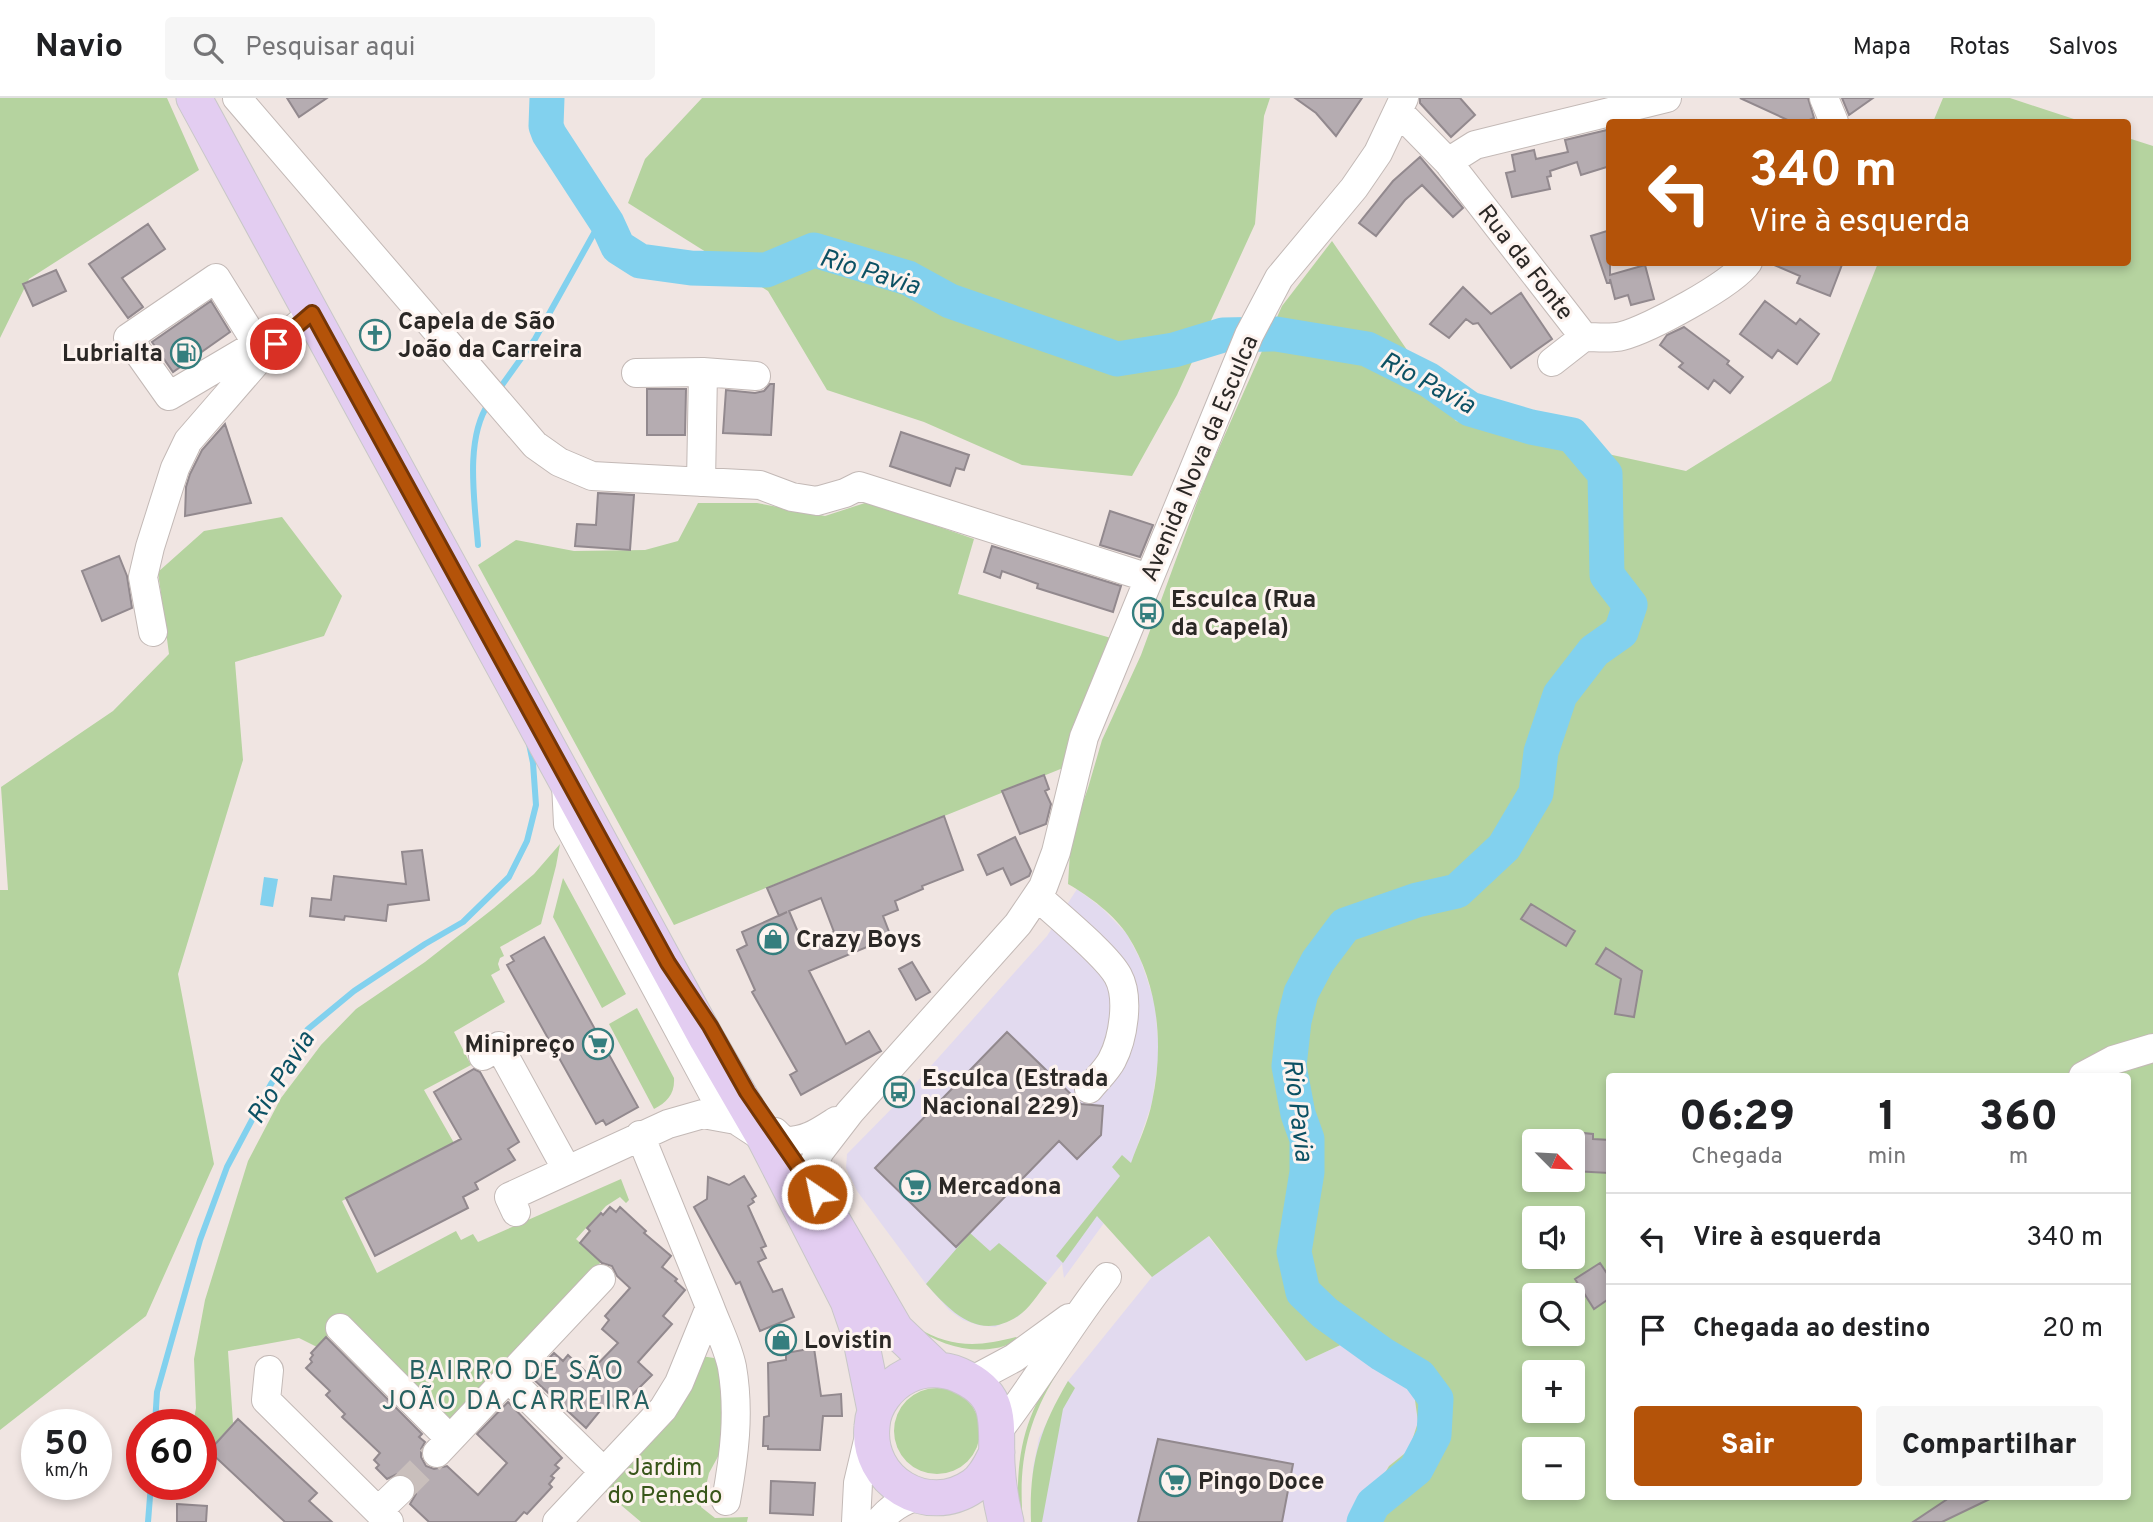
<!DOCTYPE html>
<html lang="pt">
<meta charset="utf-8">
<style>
body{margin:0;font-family:Overpass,sans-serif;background:#f6f6f6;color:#202124;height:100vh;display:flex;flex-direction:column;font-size:26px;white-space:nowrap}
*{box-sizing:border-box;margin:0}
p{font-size:23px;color:#757577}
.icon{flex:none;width:38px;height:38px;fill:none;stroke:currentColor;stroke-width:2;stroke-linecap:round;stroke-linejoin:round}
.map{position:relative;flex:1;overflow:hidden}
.panel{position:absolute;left:1606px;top:975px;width:525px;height:427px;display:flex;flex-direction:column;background:#fff;border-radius:7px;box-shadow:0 4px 10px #0003}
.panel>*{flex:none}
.guide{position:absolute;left:1606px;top:21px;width:525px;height:147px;border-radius:7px;box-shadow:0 4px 10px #0003;background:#b45309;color:#fff;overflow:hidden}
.needle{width:46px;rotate:114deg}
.controls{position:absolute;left:1522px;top:1031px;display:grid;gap:14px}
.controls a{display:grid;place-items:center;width:63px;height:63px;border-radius:7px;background:#fff;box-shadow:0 4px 10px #0003;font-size:35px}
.speed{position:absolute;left:21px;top:1311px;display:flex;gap:14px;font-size:35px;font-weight:700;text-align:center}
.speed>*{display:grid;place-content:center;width:91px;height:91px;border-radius:50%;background:#fff;box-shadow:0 4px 10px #0003;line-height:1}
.speed small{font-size:18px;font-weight:400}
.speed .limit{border:10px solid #d22;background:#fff;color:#111}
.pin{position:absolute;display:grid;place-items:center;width:60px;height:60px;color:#fff;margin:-30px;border:4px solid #fff;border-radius:50%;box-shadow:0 2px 7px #0007}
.me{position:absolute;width:77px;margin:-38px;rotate:326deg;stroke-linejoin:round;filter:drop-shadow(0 0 5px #0008)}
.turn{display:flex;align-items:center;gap:24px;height:147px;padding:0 28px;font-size:32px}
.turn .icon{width:91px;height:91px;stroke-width:2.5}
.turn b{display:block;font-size:49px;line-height:60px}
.eta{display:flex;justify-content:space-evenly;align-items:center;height:119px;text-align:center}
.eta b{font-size:42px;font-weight:800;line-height:49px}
.button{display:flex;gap:14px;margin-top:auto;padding:14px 28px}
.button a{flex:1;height:80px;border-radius:7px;background:#b45309;color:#fff;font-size:28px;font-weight:800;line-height:80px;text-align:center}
.button a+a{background:#f6f6f6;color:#202124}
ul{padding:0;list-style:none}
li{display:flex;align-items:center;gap:21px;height:91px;padding:0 28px;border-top:2px solid #e0e0e0}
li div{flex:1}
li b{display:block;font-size:26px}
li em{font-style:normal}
header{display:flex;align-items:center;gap:42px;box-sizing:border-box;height:98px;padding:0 35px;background:#fff;border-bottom:2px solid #e0e0e0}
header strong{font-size:33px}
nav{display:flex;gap:38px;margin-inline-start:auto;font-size:24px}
.search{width:490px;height:63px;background:#f6f6f6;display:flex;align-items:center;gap:18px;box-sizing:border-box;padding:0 24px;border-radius:7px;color:#757577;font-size:26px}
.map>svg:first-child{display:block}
</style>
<header>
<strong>Navio</strong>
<div class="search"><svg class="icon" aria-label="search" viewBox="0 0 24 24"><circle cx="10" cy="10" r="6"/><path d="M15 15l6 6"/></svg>Pesquisar aqui</div>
<nav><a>Mapa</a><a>Rotas</a><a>Salvos</a></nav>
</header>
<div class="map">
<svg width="2153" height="1424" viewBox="0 0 2153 1424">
<rect width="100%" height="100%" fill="#f0e5e2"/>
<path fill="#e2daef" d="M1077,791L1102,810L1127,836L1141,863L1155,905L1159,956L1152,1005L1131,1066L1208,1138L1306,1263L1347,1244L1390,1275L1414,1295L1418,1324L1409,1352L1389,1368L1372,1397L1356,1419L1355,1424H1031L1033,1370L1039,1340L1068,1283L1152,1179L1104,1125L1064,1180L1062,1166L1019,1218L995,1229L978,1227L963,1222L949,1212L926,1186L857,1093L846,1070L847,1056L906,996L1047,838Z"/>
<path fill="#b5d39f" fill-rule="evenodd" d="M0,0H167L199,72L29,181L0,240Z
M702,0H1270L1264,18L1255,126L1177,297L1132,378L1022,367L924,324L827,292L768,193L628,105L645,61Z
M1943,0H2010L2083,24H1933Z
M2128,40L2153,48V1424H1355V1419L1372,1397L1389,1368L1409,1352L1418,1324L1414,1295L1390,1275L1347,1244L1306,1263L1209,1138L1152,1179L1097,1118L1063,1165L1056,1158L1120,1078L1112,1069L1122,1057L1131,1065C1138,1045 1148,1025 1152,1004C1164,949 1159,887 1128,838C1115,817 1089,798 1068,786L1071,738L1088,690L1102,642L1141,557L1207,377L1282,208L1332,143L1456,323L1686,373L1831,283L1878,165L2128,164ZM1610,978H2128V1398H1610ZM1535,1043H1573V1082H1535ZM1535,1120H1573V1158H1535ZM1535,1197H1573V1236H1535ZM1535,1274H1573V1312H1535ZM1535,1351H1573V1390H1535Z
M868,404L974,441L958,496L1111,540L1063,670L674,827L478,467L516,442L574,453L645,452L678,443L698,405H757L825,418Z
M282,419L342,498L324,538L235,564L243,662L178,876L214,1066L146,1218L0,1332V792H8L1,689L113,613L169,556L158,474L204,433Z
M560,746L556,768L541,826L500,849L504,858L500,860L498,866L500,872L491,877L505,904L454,934L471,967L424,992L454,1045L342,1103L377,1175L456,1133L461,1142L473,1136L478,1144L621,1081L629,1102L626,1105L620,1099L606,1108L576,1141L601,1164L443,1328L341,1225L317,1249L299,1240L228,1253L233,1325L201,1362V1326H193L196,1310L194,1261L205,1202L248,1063L281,1000L321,947L356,911L425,864L494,810L534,776Z
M563,780L626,896L602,910L553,819Z
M637,910L674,980C675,996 667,1004 654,1011L609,926Z
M970,1135L990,1153L999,1145L1047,1185C1038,1196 1029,1211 1018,1218C979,1244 951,1214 926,1186Z
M916,1229C951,1250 978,1249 1016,1239L1019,1242C986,1260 943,1251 916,1229Z
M701,1258L714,1260L725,1269L721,1353L709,1375L701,1409L715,1420L748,1419L747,1424H641L602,1391Z
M1054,1275L1056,1277C1026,1326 1018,1367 1023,1424H1019C1015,1366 1021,1324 1054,1275Z
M1068,1283L1075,1290L1063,1311L1042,1424H1031C1029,1367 1039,1332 1068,1283Z
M894 1333a43 43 0 1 1 86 0a43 43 0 1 1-86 0Z"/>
<path fill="#82d1ee" d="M264,779L278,781L273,809L260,807Z"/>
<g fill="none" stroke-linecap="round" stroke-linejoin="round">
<path stroke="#82d1ee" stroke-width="6" d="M497,294L535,241L603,119
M478,447C475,406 464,341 489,305
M155,1326L157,1294L200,1142L227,1069L271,986L308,931L354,893L425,846L463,824L509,779L527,743L536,707L533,665L529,646
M148,1424L151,1386"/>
<path stroke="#82d1ee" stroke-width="35" d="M547,0L546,28L549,36L607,125L618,149L640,163L691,170L766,172L814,152L908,180L950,203L1117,261L1174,252L1223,237L1276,236L1367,251L1429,282L1470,311L1531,329L1572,337L1605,376L1607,477L1630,507L1621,534L1594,553L1560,597L1541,654L1536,695L1504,749L1457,793L1417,802L1345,827L1318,863L1301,895L1294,923L1289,968L1298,1016L1307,1041V1074L1294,1154L1303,1194L1325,1215L1382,1256L1419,1278L1436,1301L1434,1337L1416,1371L1373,1406L1364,1424"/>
</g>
<path fill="#b5acb1" stroke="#92898e" stroke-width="2" fill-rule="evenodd" d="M287,0H327L299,19Z
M1295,0H1362L1336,38L1316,15Z
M1420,0H1460L1475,17L1451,39L1420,5Z
M1740,0H1808L1814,20L1805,24H1792Z
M1842,0H1873L1849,17Z
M1607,32L1610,42V68L1581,77L1577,64L1550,73L1551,78L1547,79L1550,91L1512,99L1506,75L1515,73L1512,57L1534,52L1536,61L1568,54L1565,42Z
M1420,59L1463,110L1453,119L1422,87L1405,102L1376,138L1359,125L1393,83Z
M148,126L165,151L122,180L143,209L128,220L89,166Z
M1610,132V177L1645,167L1654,201L1631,207L1628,197L1615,201L1610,181V185H1607L1591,138Z
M1767,164H1843L1830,198L1797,185L1800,178Z
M56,172L66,193L33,208L23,186Z
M1463,189L1491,216L1521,195L1552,241L1511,270L1478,225L1473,226L1466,221L1449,240L1430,226Z
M211,203L230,234L173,274L152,244Z
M1765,203L1796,226L1800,221L1819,236L1797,266L1778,252L1772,260L1740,236Z
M382,223L389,240L368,250L360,233Z
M1684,229L1729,263L1727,266L1743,279L1730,295L1714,282L1708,291L1679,269L1683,265L1660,247L1667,237Z
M770,286H774L771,337L723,335L726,292L755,295L764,293Z
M647,291H686L685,337H647Z
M225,326L251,405L185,418L186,389L190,376L202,352Z
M901,334L969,357L964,372L956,370L950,388L890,368Z
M598,395L634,397L630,452L575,448L577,426L596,427Z
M1110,413L1153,427L1140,459L1100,447Z
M992,448L1121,488L1113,514L1037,490L1038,486L1002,473L1000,480L984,474Z
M119,458L127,478L132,510L102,523L82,473Z
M1044,677L1049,691L1045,693L1051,706L1046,726L1020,736L1002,693Z
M944,718L963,772L922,788L923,791L895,803L898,812L883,818L891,839L809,873L846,946L869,933L881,953L801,997L790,977L797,973L752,894L755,892L737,852L747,847L742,834L787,814L779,818L767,790ZM821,800L834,834L803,846L789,813Z
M1015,739L1031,773L1029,778L1011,787L1003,770L987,777L978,757Z
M422,752L429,802L388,807L386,823L345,818L344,822L310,818L312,800L331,802L334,778L406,786L402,754Z
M1531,806L1575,833L1566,848L1521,821Z
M544,839L638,1009L606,1027L603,1022L596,1026L507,867L514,863L511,858Z
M1606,850L1642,873L1634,919L1615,916L1621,881L1596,866Z
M912,864L930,894L916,902L899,871Z
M1007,934L1081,1006L1103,1008L1101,1037L1077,1061L1059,1043L956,1149L875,1070Z
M474,971L480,974L519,1044L508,1051L515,1062L475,1085L478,1091L463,1099L468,1110L375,1158L346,1100L461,1041L434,994Z
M1573,1034L1593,1036V1041L1610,1042L1609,1075L1573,1073Z
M744,1078L756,1098L752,1101L754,1104L748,1108L766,1148L761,1150L766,1160L758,1164L773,1194L782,1191L794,1219L760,1233L740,1184L736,1186L694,1109L707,1101L708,1079L729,1087Z
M610,1109L616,1114L620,1109L646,1133L644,1135L671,1158L662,1169L677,1181L675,1183L685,1192L663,1218L672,1226L638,1264L652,1277L617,1312L608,1303L586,1330L531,1279L554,1255L563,1263L568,1257L588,1276L618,1245L602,1231L609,1222L605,1218L630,1190L617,1178L612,1168L602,1165L580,1145L590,1133L587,1130L601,1115L603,1117Z
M1600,1165L1610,1180V1200L1594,1211L1575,1181Z
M326,1239L422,1336L419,1339L425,1344L421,1351V1359L426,1368L434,1371L447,1368L478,1397L507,1365L477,1336L508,1304L562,1360L555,1367L559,1370L551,1378L554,1380L549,1386L552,1389L527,1416L524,1414L515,1424H429L410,1406L416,1396V1387L412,1381L405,1376H397L387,1381L376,1370L379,1367L374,1362L380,1355L342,1319L345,1316L326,1297L330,1293L306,1270L312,1264L310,1261L313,1257L311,1255Z
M814,1250L821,1298L841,1296L842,1318H823L820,1352L768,1351V1348H763L764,1319L769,1318L768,1265L786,1262V1255Z
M238,1321L317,1395L309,1403L332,1424H285L209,1353Z
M1158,1341L1293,1366L1282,1424H1138Z
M771,1383L815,1385L813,1417L770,1415Z
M1952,1398H1996L1942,1424H1913Z
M177,1406L207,1408L206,1424H177Z"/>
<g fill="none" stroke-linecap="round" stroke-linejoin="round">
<path stroke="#c9bfbc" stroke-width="28" stroke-dasharray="28 14" stroke-linecap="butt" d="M400,1392L437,1355"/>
<g stroke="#c3b9b6" stroke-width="30">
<path id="minor" d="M237,0L535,347L559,364L592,378L760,387L792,399L817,403L845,395L859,388L1149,480
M1824,0L1834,24
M1399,14L1448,64L1584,239C1596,239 1611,241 1622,238C1649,231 1733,186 1748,164
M1448,64L1475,47L1667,0
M257,246L169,298L128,240L216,180L264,257
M1552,264L1584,239
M636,275L703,274
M701,384L703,274L756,278
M153,534L143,479L150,449L175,370L188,343L259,261L312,215
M566,685L568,726L718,1005L736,1022L762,1039
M1038,799C1057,817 1107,857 1118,878C1130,900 1123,941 1112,962C1107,972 1096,982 1089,991
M483,958L499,948L567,1072
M2083,978L2113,962L2153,950
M775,1034L784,1043C805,1044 819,1034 836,1023
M817,1096L815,1063L820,1053L850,1014L1018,826L1043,789L1056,754L1084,639L1249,237L1279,180L1354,90L1378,55L1404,0
M516,1114L509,1099L668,1026L703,1016L736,1022
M710,1209C717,1228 728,1249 732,1269C740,1315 734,1359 726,1403
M340,1230L450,1341
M269,1272L266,1302L389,1424
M508,1280L604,1374
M971,1283L1014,1260L1069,1220
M998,1333C1037,1284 1068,1228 1107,1179
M437,1355L601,1181
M378,1413L400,1392
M557,1424L663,1311L679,1285L710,1209L640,1037
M856,1424L858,1385L870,1334
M879,1424C890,1410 901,1404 917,1398"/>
</g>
<g stroke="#c8c7c7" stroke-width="37">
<path id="major" d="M194,0L707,941L765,1041L848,1203L860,1238L875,1312
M816,1094L896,1232L938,1272
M997,1354C991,1366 985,1380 973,1388C927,1420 866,1383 872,1328C873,1307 889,1287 907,1278C923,1270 943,1270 959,1277C1005,1297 995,1326 997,1366C998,1386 1001,1405 1006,1424"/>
</g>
<use href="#minor" stroke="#fff" stroke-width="28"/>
<use href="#major" stroke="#e3cdf1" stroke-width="35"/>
</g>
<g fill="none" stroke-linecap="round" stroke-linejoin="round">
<g stroke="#753606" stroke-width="18">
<path id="route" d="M276,246L312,215L668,865L710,928L747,994L817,1096"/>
</g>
<use href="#route" stroke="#b45309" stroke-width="12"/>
</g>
<defs>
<g id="church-ring" transform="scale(1.575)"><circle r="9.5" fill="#fdf3ef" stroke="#357e7e" stroke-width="1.5"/><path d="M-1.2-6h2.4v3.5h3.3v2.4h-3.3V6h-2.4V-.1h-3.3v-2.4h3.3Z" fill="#357e7e"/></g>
<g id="fuel-ring" transform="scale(1.575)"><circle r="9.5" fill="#fdf3ef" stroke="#357e7e" stroke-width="1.5"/><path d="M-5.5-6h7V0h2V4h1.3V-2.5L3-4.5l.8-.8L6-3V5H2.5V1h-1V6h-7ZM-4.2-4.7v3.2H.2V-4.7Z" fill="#357e7e"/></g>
<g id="bus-ring" transform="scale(1.575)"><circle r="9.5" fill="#fdf3ef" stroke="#357e7e" stroke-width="1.5"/><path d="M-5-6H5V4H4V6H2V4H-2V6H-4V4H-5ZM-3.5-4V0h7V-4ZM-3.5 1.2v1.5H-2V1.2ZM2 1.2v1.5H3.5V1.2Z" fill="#357e7e"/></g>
<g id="shop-ring" transform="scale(1.575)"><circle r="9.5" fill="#fdf3ef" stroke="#357e7e" stroke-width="1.5"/><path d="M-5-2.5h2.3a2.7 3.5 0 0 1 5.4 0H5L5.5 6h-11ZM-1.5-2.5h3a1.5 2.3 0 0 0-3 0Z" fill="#357e7e"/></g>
<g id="supermarket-ring" transform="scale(1.575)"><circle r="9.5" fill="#fdf3ef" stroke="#357e7e" stroke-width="1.5"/><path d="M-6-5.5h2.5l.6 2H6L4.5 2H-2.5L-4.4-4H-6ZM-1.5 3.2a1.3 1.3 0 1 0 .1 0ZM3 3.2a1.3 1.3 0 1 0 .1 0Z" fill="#357e7e"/></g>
</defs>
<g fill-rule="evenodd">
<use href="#church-ring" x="375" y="237"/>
<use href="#fuel-ring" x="186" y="255"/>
<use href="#bus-ring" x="1148" y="515"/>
<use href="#shop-ring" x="773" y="841"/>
<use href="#supermarket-ring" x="598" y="946"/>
<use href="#bus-ring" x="899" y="994"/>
<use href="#supermarket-ring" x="915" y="1088"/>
<use href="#shop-ring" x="781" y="1242"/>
<use href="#supermarket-ring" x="1175" y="1383"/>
</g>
<g text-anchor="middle" stroke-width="6" stroke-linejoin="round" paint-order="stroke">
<g font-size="24" fill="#2b2826" stroke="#fdf3ef">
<text transform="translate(1526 164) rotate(52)" y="8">Rua da Fonte</text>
<text transform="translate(1199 360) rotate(-67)" y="8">Avenida Nova da Esculca</text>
</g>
<g font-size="24" font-weight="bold" fill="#2b2826" stroke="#fdf3ef" text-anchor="start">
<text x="398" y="231">Capela de São<tspan x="398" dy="28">João da Carreira</tspan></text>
<text x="163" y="263" text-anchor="end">Lubrialta</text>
<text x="1171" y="509">Esculca (Rua<tspan x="1171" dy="28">da Capela)</tspan></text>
<text x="796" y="849">Crazy Boys</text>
<text x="575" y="954" text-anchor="end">Minipreço</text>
<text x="922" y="988">Esculca (Estrada<tspan x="922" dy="28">Nacional 229)</tspan></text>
<text x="938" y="1096">Mercadona</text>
<text x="804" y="1250">Lovistin</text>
<text x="1198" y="1391">Pingo Doce</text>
</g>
<g font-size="24" fill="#38561a" stroke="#fdf3ef">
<text x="665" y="1377">Jardim<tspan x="665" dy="28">do Penedo</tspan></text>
</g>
<g font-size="26" font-style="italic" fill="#0c5164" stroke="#fdf3ef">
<text transform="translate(870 173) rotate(17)" y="9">Rio Pavia</text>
<text transform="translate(1428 284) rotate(28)" y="9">Rio Pavia</text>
<text transform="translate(280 979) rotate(-58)" y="9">Rio Pavia</text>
<text transform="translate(1299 1012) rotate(83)" y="9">Rio Pavia</text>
</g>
<g font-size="26" letter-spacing="2" fill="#276161" stroke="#fdf3ef">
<text x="517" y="1281">BAIRRO DE SÃO<tspan x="517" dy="30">JOÃO DA CARREIRA</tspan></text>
</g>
</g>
</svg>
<div class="controls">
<a><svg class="needle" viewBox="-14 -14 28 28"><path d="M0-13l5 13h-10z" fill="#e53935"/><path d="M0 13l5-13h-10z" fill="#757577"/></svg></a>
<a><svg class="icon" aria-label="sound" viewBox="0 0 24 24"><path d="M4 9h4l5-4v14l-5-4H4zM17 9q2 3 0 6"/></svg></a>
<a><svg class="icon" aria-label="search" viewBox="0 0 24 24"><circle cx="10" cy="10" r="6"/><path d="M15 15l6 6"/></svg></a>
<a>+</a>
<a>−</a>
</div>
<div class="speed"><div>50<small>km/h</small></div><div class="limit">60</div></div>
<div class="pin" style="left:276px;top:246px;background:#d93025"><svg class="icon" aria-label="arrive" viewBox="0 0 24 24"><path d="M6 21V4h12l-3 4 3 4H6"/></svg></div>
<svg class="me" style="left:817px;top:1096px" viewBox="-20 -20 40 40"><circle r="17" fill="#b45309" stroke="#fff" stroke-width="3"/><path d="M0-11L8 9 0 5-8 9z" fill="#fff"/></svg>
<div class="guide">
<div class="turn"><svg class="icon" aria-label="left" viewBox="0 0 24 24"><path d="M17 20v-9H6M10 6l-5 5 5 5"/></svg><div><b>340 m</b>Vire à esquerda</div></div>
</div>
<section class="panel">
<div class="eta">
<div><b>06:29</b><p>Chegada</p></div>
<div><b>1</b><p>min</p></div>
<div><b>360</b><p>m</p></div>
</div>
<ul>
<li><svg class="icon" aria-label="left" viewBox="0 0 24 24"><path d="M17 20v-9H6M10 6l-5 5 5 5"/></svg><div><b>Vire à esquerda</b></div><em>340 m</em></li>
<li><svg class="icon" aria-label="arrive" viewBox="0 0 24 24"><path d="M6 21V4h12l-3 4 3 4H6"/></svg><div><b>Chegada ao destino</b></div><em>20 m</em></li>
</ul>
<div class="button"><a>Sair</a><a>Compartilhar</a></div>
</section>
</div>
